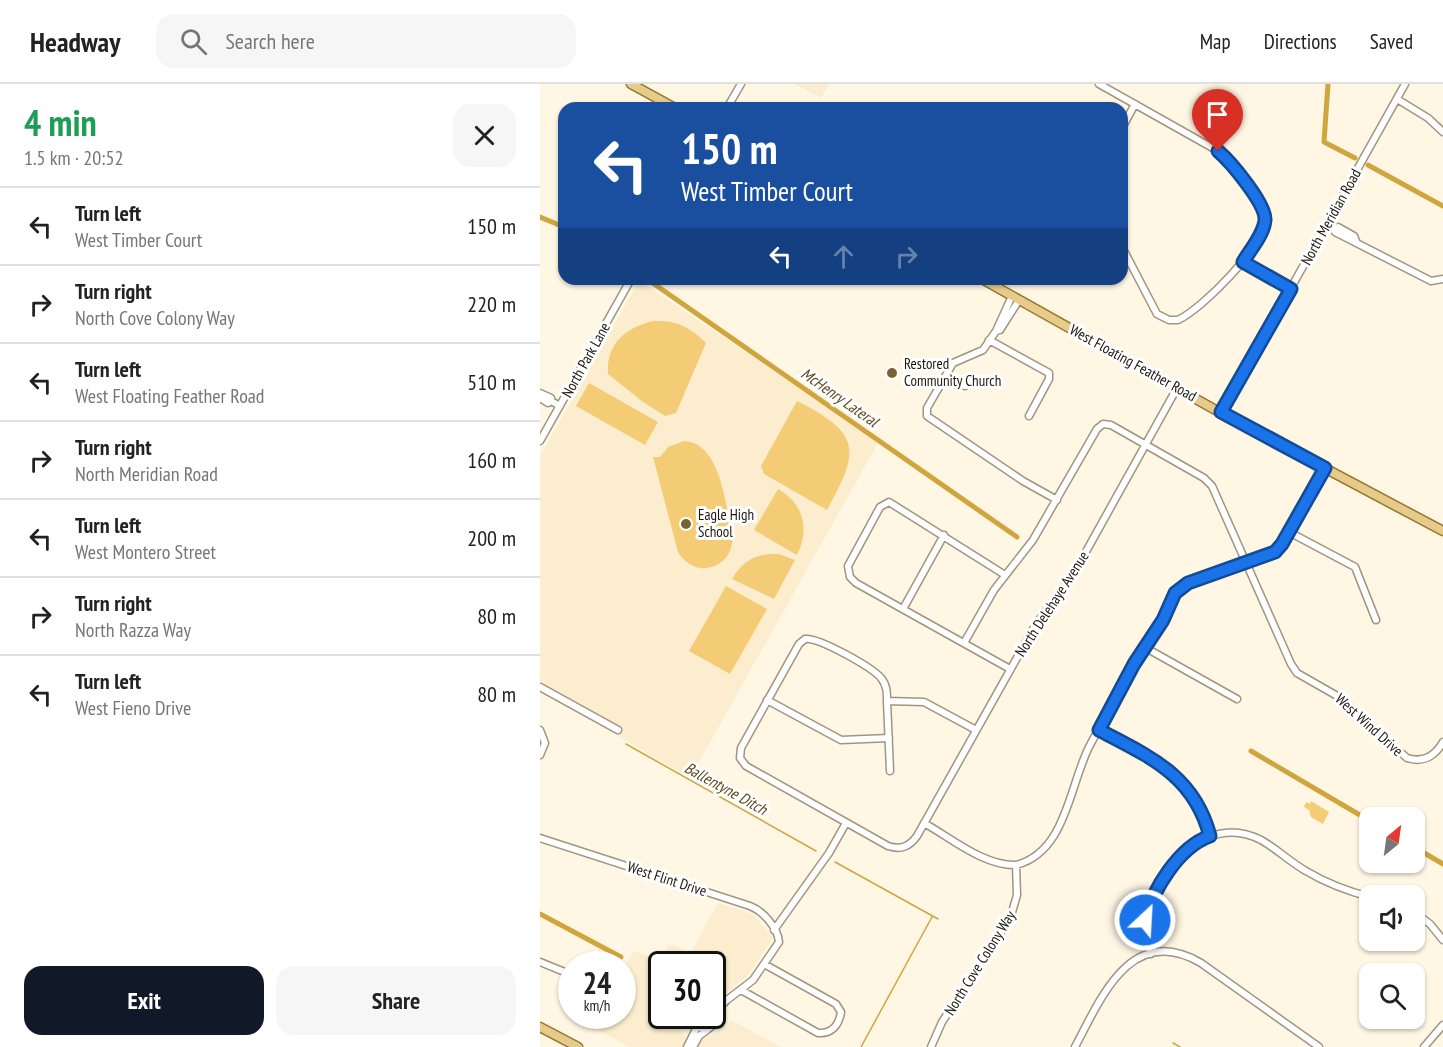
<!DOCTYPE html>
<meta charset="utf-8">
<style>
body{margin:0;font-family:"PT Sans Narrow",sans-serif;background:#f6f6f6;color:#222;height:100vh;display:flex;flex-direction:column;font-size:22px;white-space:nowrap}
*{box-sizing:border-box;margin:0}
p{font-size:20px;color:#767676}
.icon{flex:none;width:33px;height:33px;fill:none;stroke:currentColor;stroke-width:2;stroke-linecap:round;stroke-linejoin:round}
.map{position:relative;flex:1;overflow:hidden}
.drawer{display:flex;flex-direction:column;background:#fff;width:540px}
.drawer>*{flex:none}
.guide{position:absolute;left:18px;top:18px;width:570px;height:183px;border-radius:18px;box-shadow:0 2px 4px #0004;background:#1a4fa0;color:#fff;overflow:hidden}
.needle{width:39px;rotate:29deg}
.buttons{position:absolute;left:819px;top:723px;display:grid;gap:12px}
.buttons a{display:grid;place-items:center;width:66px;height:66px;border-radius:12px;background:#fff;box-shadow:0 2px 4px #0004;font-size:30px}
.speed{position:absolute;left:18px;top:867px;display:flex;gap:12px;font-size:30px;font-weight:700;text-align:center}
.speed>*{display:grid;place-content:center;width:78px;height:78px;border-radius:50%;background:#fff;box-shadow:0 2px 4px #0004;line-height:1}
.speed small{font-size:15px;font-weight:400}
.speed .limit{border:3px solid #111;border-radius:9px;background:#fff;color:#111}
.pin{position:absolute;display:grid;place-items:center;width:51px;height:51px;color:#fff;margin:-62px -26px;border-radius:50% 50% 50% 0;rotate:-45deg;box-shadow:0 0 6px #0007}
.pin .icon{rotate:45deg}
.me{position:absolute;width:66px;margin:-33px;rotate:25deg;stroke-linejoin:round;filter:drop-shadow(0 0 4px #0008)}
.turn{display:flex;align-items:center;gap:21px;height:126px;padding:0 24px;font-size:27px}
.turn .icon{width:78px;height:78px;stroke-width:2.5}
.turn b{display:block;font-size:42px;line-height:51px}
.lanes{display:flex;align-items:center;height:57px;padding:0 24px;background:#0003;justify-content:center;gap:30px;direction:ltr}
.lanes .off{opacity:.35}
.round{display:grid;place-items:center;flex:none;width:63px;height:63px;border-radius:18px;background:#f6f6f6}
.summary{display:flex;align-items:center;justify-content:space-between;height:102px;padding:0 24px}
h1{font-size:36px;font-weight:700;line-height:45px;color:#1e9e55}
.action{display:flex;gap:12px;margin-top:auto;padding:12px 24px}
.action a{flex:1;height:69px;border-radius:18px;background:#111827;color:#fff;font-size:24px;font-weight:700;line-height:69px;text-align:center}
.action a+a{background:#f6f6f6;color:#222}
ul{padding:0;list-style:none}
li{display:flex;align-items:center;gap:18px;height:78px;padding:0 24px;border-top:2px solid #e0e0e0}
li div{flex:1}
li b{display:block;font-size:22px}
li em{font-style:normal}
header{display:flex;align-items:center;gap:36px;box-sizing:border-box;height:84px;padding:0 30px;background:#fff;border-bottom:2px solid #e0e0e0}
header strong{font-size:28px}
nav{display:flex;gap:33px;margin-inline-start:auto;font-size:21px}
.search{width:420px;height:54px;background:#f6f6f6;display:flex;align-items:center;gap:15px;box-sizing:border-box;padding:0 21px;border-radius:18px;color:#767676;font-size:22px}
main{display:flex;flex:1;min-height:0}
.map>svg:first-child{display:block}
</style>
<header>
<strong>Headway</strong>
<div class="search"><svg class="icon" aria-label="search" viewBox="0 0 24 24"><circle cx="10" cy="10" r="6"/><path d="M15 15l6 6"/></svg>Search here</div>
<nav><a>Map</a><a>Directions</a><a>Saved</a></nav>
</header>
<main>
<section class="drawer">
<div class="summary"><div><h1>4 min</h1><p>1.5 km · 20:52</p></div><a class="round"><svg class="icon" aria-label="close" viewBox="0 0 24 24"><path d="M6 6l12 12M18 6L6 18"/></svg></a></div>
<ul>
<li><svg class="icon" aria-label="left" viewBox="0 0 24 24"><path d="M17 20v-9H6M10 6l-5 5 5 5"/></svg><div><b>Turn left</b><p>West Timber Court</p></div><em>150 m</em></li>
<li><svg class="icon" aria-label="right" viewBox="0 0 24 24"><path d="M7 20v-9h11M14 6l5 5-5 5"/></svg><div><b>Turn right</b><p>North Cove Colony Way</p></div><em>220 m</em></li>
<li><svg class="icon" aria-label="left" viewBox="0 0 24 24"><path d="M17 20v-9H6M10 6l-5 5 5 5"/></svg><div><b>Turn left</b><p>West Floating Feather Road</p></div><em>510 m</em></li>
<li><svg class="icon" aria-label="right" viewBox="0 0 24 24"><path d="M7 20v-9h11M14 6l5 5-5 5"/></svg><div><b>Turn right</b><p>North Meridian Road</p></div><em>160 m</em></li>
<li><svg class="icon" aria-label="left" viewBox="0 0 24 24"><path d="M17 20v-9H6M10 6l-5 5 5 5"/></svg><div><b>Turn left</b><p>West Montero Street</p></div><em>200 m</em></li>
<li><svg class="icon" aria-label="right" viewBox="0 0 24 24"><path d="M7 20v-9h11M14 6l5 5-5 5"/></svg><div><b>Turn right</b><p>North Razza Way</p></div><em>80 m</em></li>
<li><svg class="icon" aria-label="left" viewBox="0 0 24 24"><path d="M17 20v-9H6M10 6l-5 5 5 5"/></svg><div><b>Turn left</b><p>West Fieno Drive</p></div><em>80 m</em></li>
</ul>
<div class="action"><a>Exit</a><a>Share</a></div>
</section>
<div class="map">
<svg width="903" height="963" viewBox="0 0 903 963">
<rect width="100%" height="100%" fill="#fff6e3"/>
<path fill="#fcedce" d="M255,0H289L281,14Z
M99,197L339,357L150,694L0,606V372Z
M178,819L213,830L233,854L231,857L207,892L173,919L172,880H122V932H140L136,941L147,954L158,961L168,951L183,949L191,936L241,963H90L32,932H82V880H50L59,865L86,880L94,867L119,876L128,862L133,860L150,870Z"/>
<path fill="#f4cc76" d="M113,237C137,236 150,243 166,259L136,329L125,332L103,318L68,290C66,260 85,244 113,237Z
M49,299L118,338L105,361L36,322Z
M257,317C323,350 319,367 287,426L224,390L221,382Z
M144,357C181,359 185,420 192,449C197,483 156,498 138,468L113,373H120L128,363Z
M238,405C264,420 270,445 257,471L214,446Z
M239,470L255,476L234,515L192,495C203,476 217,469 239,470Z
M186,502L227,525L190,590L149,567Z
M771,717L789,728L783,740L771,733L769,726L764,723L766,718L770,720Z"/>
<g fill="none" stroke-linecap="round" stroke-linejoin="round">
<path stroke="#d1a53d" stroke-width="1.5" d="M86,660L276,767
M295,778L398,835
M633,959L640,963
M321,963L392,833"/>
<path stroke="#d1a53d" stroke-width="5" d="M788,0L784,58L815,74
M828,81L903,122
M0,133L24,143
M107,195L477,453
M711,667L830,737
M874,763L903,780
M0,830L81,873"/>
<g stroke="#a09580" stroke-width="9">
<path id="minor" d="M559,0L678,67C691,78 726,119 725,135C724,163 663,224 638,236H629L617,230L582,163
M857,15L888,34L903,48
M187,24L201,0
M582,44L595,20
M816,157L814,152L798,143L795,144V148L891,197L903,195
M703,178L751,205
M472,212L456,247L460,246L479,216
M456,247L443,266L413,279L387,324V332L483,397L517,416
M449,256L509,289V295L489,332
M406,292L425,302
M0,309L11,314V317L20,322
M0,314L8,319L11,317
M681,329L865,0
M0,357L91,195
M749,448L815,483L836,536
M465,491L349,418L340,423L308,482L310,493L316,499L470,585
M363,525L404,451
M424,559L454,506L493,456L557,345L563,340L571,341L664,394L672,402L751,580L757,589L799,613L867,674C883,679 895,672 903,658
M606,564L697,615
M0,603L78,646
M227,616L301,656L349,654
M347,617L350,687
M0,646L5,659L0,671
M436,646L384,618L347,617C347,609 347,601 341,594C332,583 278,553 265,555L259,560L201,664L200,674L206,682L348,762C361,766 369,763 377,752L496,540L533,491L637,304
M559,646C610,673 655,691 670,752
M384,739C411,754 444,782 476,781
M0,754L210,822C223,827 238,844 239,858L213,896L187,916
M874,828L890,840L903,856
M234,846L289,769L306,739
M611,870C600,835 610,824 626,794C645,759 682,736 721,756C737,765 750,778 766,787C786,799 807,807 830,813
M0,878L32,891
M201,906L278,949C292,950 299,941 301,928L296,920L224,880
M172,922L187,916L174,929
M155,932L157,943L167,946L176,939L172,928
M147,963L157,943
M153,963L159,952L167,946
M391,963L402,938L470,835L477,811L476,781C526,768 529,703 549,663C570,623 593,587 616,549C624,536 629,510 642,502C670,482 713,486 739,464L785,384
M535,963C561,914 591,838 661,879L779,963
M884,963L903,941"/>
</g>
<g stroke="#95762d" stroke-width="11">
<path id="major" d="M91,0L135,24
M442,195L681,329L903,447
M0,943L38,963"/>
</g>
<use href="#minor" stroke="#fff" stroke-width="6"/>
<use href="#major" stroke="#e6cb8a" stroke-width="8"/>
</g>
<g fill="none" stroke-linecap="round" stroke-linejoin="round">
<g stroke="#114b97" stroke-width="15">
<path id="route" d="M605,836C613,805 639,763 670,752C654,691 610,673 559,646L594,580L623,536L635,509L648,499L735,468L742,460L785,384L681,328L751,205L703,178C710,166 724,150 725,136C726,120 691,78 678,67"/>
</g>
<use href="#route" stroke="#1a73e8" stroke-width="10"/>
</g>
<g fill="#796333" stroke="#fff" stroke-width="2">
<circle cx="352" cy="289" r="6"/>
<circle cx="146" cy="440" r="6"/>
</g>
<g text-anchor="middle" stroke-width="6" stroke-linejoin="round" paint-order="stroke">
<g font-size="15" fill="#1d1911" stroke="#fff">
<text transform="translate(791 133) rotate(-61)" y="5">North Meridian Road</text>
<text transform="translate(46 276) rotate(-61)" y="5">North Park Lane</text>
<text transform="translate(593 279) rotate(29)" y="5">West Floating Feather Road</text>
<text transform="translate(512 520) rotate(-57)" y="5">North Delehaye Avenue</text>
<text transform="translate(829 641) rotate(42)" y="5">West Wind Drive</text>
<text transform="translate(127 795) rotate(18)" y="5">West Flint Drive</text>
<text transform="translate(440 879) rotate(-58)" y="5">North Cove Colony Way</text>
</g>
<g font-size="15" fill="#1d1911" stroke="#fff" text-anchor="start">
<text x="364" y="285">Restored<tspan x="364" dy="17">Community Church</tspan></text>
<text x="158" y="436">Eagle High<tspan x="158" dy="17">School</tspan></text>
</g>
<g font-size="16" font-style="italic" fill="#5d4a20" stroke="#fff">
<text transform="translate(300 313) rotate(35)" y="6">McHenry Lateral</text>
<text transform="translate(186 704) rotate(29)" y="6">Ballentyne Ditch</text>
</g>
</g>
</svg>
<div class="buttons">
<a><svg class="needle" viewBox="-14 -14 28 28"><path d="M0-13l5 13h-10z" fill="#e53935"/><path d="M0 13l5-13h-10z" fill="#767676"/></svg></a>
<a><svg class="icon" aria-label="sound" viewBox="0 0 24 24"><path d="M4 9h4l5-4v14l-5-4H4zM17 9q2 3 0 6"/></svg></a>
<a><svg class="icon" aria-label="search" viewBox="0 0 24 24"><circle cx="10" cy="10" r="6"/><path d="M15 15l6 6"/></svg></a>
</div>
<div class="speed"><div>24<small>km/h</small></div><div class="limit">30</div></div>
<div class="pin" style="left:678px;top:67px;background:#d93025"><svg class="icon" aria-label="arrive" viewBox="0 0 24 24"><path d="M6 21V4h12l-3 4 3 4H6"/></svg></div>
<svg class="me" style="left:605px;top:836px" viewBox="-20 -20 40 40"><circle r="17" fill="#1a73e8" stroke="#fff" stroke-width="3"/><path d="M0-11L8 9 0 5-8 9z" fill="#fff"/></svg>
<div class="guide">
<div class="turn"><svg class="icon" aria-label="left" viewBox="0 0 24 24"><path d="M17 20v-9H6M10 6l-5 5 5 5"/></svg><div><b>150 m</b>West Timber Court</div></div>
<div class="lanes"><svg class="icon" aria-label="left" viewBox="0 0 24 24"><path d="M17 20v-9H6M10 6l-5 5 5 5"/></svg><svg class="icon off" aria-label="ahead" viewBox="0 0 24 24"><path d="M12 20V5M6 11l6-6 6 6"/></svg><svg class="icon off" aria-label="right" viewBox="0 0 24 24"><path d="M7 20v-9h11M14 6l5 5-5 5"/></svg></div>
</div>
</div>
</main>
